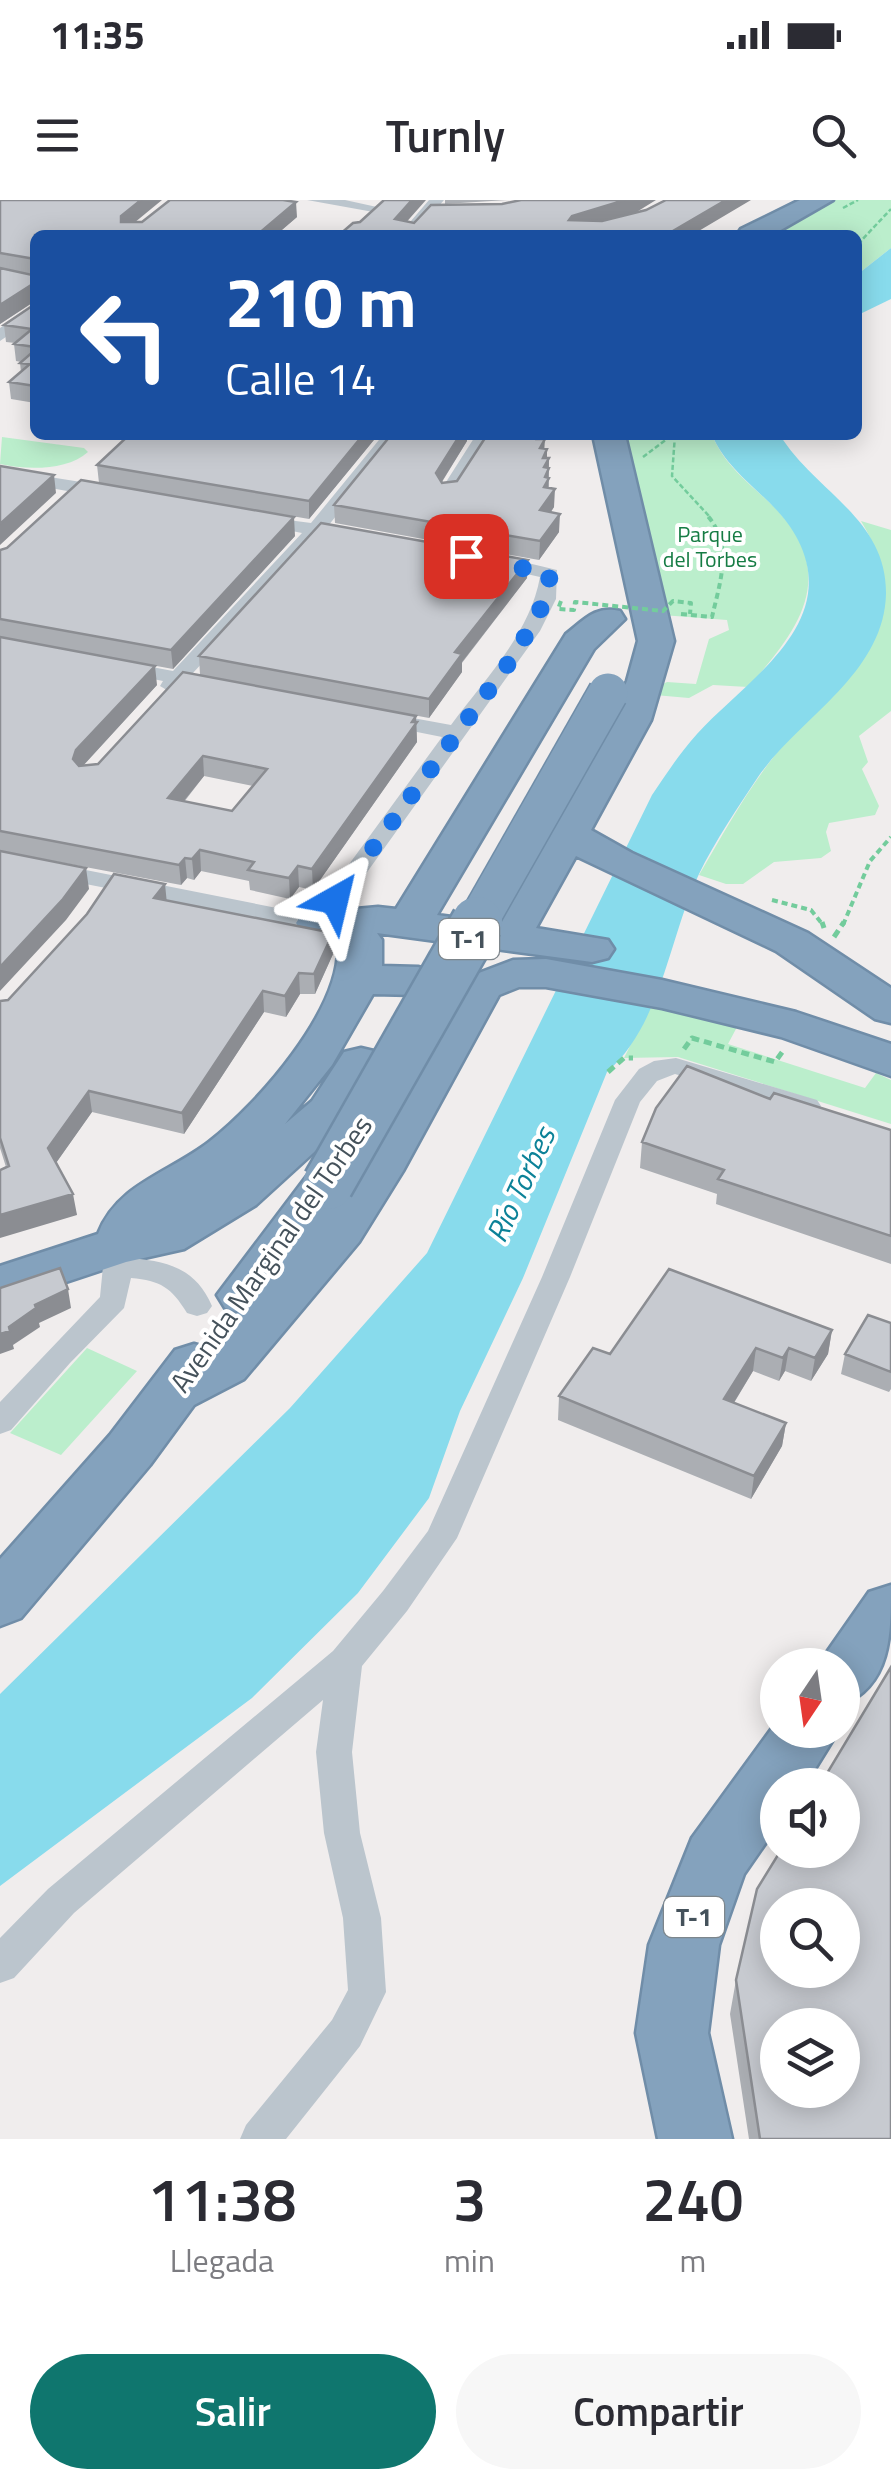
<!DOCTYPE html>
<html lang="es">
<meta charset="utf-8">
<style>
body{margin:0;font-family:"Titillium Web",sans-serif;background:#f7f7f7;color:#2b2b33;height:100vh;display:flex;flex-direction:column;font-size:38px;white-space:nowrap}
*{box-sizing:border-box;margin:0}
p{font-size:32px;color:#7c7c81}
.icon{flex:none;width:55px;height:55px;fill:none;stroke:currentColor;stroke-width:2;stroke-linecap:round;stroke-linejoin:round}
.map{position:relative;height:1939px;overflow:hidden}
.sheet{display:flex;flex-direction:column;background:#fff;flex:1}
.sheet>*{flex:none}
.top-card{position:absolute;left:30px;top:30px;width:832px;height:210px;border-radius:15px;box-shadow:0 5px 25px #0003;background:#1a4fa0;color:#fff;overflow:hidden}
.needle{width:65px;rotate:193deg}
.buttons{position:absolute;left:760px;top:1448px;display:grid;gap:20px}
.buttons a{display:grid;place-items:center;width:100px;height:100px;border-radius:50%;background:#fff;box-shadow:0 5px 25px #0003;font-size:50px}
.pin{position:absolute;display:grid;place-items:center;width:85px;height:85px;color:#fff;margin:-42px;border-radius:20px;box-shadow:0 5px 15px #0006}
.me{position:absolute;width:110px;margin:-55px;rotate:37deg;stroke-linejoin:round;filter:drop-shadow(0 0 8px #0008)}
.turn{display:flex;align-items:center;gap:35px;height:210px;padding:0 30px;font-size:45px}
.turn .icon{width:130px;height:130px;stroke-width:2.5}
.turn b{display:block;font-size:70px;line-height:85px}
.eta{display:flex;justify-content:space-evenly;align-items:center;height:170px;text-align:center}
.eta b{font-size:60px;font-weight:600;line-height:70px}
.cta{display:flex;gap:20px;margin-top:auto;padding:20px 30px}
.cta a{flex:1;height:115px;border-radius:60px;background:#0f766e;color:#fff;font-size:40px;font-weight:600;line-height:115px;text-align:center}
.cta a+a{background:#f7f7f7;color:#2b2b33}
.status{display:flex;justify-content:space-between;align-items:center;height:70px;padding:0 50px;background:#fff;direction:ltr}
.status svg{height:28px;fill:currentColor}
header{display:flex;justify-content:space-between;align-items:center;height:130px;padding:0 30px;background:#fff;font-size:45px;font-weight:600}
.map>svg:first-child{display:block}
</style>
<div class="status"><b>11:35</b><svg viewBox="0 0 49 12"><path d="M0 12V9h3v3zM5 12V6h3v6zM10 12V3h3v9zM15 12V0h3v12zM26 1h20v11H26zM47 4h2v5h-2z"/></svg></div>
<header><svg class="icon" aria-label="menu" viewBox="0 0 24 24"><path d="M4 6h16M4 12h16M4 18h16"/></svg>Turnly<svg class="icon" aria-label="search" viewBox="0 0 24 24"><circle cx="10" cy="10" r="6"/><path d="M15 15l6 6"/></svg></header>
<div class="map">
<svg width="891" height="1939" viewBox="0 0 891 1939">
<rect width="100%" height="100%" fill="#f0eded"/>
<path fill="#bec" d="M820,0H891V48L858,74V35H751Z
M609,235H712C725,266 749,283 772,305C841,373 800,429 748,487L713,485L689,498L643,494L667,482L696,484L709,439L729,430L727,420L649,414Z
M2,237L84,248L88,252C67,271 26,270 0,264Z
M861,321L891,330V511L859,536L868,562L862,569L879,606L875,615L829,623L826,632L831,651L821,658L774,662L743,684H726L699,675C722,636 744,595 772,559C819,499 878,478 881,392C882,363 876,346 861,321Z
M651,804L737,827L728,844L865,888L876,873L891,880V924L678,857L624,858Z
M87,1148L137,1171L61,1255L10,1233Z"/>
<path fill="#88dbec" d="M891,48V99L858,115V74Z
M712,235H780C814,291 887,318 886,394C884,474 799,518 758,577C738,607 715,641 699,674C669,737 662,824 607,872L523,1078L460,1211L429,1298L358,1393L252,1498L0,1686V1494L290,1208L427,1053L652,595C666,574 680,553 697,534C745,481 841,425 798,340C777,298 731,279 712,235Z"/>
<g fill="none" stroke-linecap="round" stroke-linejoin="round">
<g stroke="#708da8" stroke-width="5">
<path id="highway" d="M800,0H833L772,35H737L741,29Z
M593,235H625L674,441L651,520L591,630L632,653L808,733L891,788V823L875,819L776,751L576,656L536,728L608,740L614,749L608,758L592,762L377,733L382,740V766L418,767L463,779L513,760L546,759L662,780L796,812L891,844V876L781,837L662,808L546,787H519L499,795L403,971L359,1042L244,1179L194,1205L150,1265L21,1418L0,1426V1359L110,1235L175,1150L194,1144L208,1148L239,1112L225,1108L217,1095L310,972L328,967L346,972L349,977L446,807L418,795L373,794L332,865L285,924L312,901L344,852L361,848L378,852L385,863L346,923L256,1005L184,1049L126,1062L0,1104V1066L98,1034C117,984 169,973 209,942C258,904 340,811 338,747L302,732L296,723L302,714L378,707L396,709L566,434C584,420 596,405 620,411L625,419L594,449L437,715L495,723L593,557L627,481L638,441Z
M891,1385C891,1435 891,1485 842,1505V1465H818L869,1392Z
M778,1520V1530H839L805,1585H778V1625L744,1674L719,1745L708,1833L732,1939H658L636,1833L649,1745L692,1638Z"/>
</g>
<path stroke="#73cc9c" stroke-width="2.5" stroke-dasharray="5 2.5" stroke-linecap="butt" d="M843,8L858,0
M858,44L891,9
M675,235L672,276L709,316
M643,257L672,235"/>
<path stroke="#73cc9c" stroke-width="4" stroke-dasharray="6 4" stroke-linecap="butt" d="M681,414L712,417C720,382 734,344 706,314
M772,700L811,710L823,725
M843,725L870,661L891,637"/>
<path stroke="#73cc9c" stroke-width="5" stroke-dasharray="8 5" stroke-linecap="butt" d="M822,722L824,728
M834,737L844,722
M684,849L692,838L775,862L783,851
M608,872L624,858H633"/>
<path fill="#bbc5cd" fill-rule="evenodd" d="M307,0H345L386,9L379,13Z
M429,0H444L414,35H399Z
M35,104V117L0,141V128Z
M383,235H401L328,326L355,331V339L320,336L192,474L222,481L225,485L222,489L182,485L170,492L160,486L163,481L113,471L110,467L113,463L120,461L173,471L302,333L251,323V315L311,323Z
M476,235L493,236L454,297H442L439,293Z
M0,269L112,287L121,293L112,299L0,279Z
M494,355L557,370L556,399L540,431L327,728L318,730L0,667V653L312,715L442,537L372,523L369,518L372,513L380,512L451,525C484,480 530,434 540,377L487,365V357Z
M676,858L817,900L821,906L817,912L808,915L675,874L657,881L640,902L570,1077L457,1338L407,1411L362,1466L352,1552L360,1633L381,1718L386,1792L360,1846L286,1939H240L246,1925L332,1820L348,1790L343,1718L324,1633L316,1552L323,1500L74,1713L14,1778L0,1783V1738L48,1689L333,1451L383,1391L428,1331L542,1077L615,900L639,869L654,861Z
M119,1036L129,1039L132,1058C170,1062 196,1069 212,1106L207,1113L197,1116L187,1113C171,1087 161,1081 131,1078L124,1108L70,1163L11,1230L0,1234V1202L100,1097L105,1046L109,1039Z"/>
<use href="#highway" fill="#84a2bd" fill-rule="evenodd"/>
<g stroke="#708da8" stroke-width="42" stroke-linecap="butt">
<path id="highway-bridge-far1" d="M476,725L608,493"/>
</g>
<g stroke="#708da8" stroke-width="55" stroke-linecap="butt">
<path id="highway-bridge" d="M328,984L477,722"/>
</g>
<path stroke="#73cc9c" stroke-width="4" stroke-dasharray="6 4" stroke-linecap="butt" d="M561,401L558,409L574,410L575,402L663,411L673,401L691,403L690,414"/>
<use href="#highway-bridge-far1" stroke="#84a2bd" stroke-width="39"/>
<use href="#highway-bridge" stroke="#84a2bd" stroke-width="50"/>
</g>
<path fill="#abaeb3" fill-rule="evenodd" d="M0,0L135,22L297,17L276,35H35V102V101L0,124Z
M445,0H507L445,4Z
M35,104V203L11,199L9,182L21,172L20,163L21,162L16,161L14,144L15,143L6,142L4,125Z
M378,235L309,319L99,283L97,265Z
M391,235H467V241L442,282L457,281L541,239L547,258H549V288L554,307L551,312L559,332L539,360L335,323L334,305Z
M295,336L173,469L91,454L157,485L83,566L98,564L416,516L417,542L313,690L299,687L290,699L250,690L249,681L201,671L194,680L187,678L181,685L0,651V350ZM204,576L253,586L232,611L184,602Z
M528,360L527,378L462,463V472L429,518L200,475L199,456Z
M167,700L333,754L315,794H300L286,817L264,812L184,934L92,912L56,963L77,1015L6,967L0,948V801L8,800Z
M770,899L891,930V1064L716,1004L717,994L640,968L642,942Z
M891,1123V1189L889,1192L841,1174L845,1154Z
M832,1130L828,1154L811,1181L785,1171L779,1181L753,1171L734,1203L786,1223L782,1246L751,1299L558,1220L559,1196L610,1154Z
M736,1780L891,1939H749L730,1814Z"/>
<path fill="#8b8d92" d="M141,0H162L123,32L122,35L121,16Z
M412,0H426L395,35V19Z
M625,0H656L635,13L571,31L569,20L572,16Z
M726,0H751L692,35H666Z
M296,2L297,17L276,35H257Z
M33,84L35,101L0,124V105Z
M363,235H378L309,319V301Z
M460,235H467V241L436,291V273Z
M539,235H541V247L545,239L544,254L547,249V263L549,258L548,296L555,289L554,307L539,329L537,239Z
M54,275L56,293L0,345V324Z
M560,314L559,332L539,360L540,341Z
M294,317L295,336L173,469L171,450Z
M528,360L527,378L462,462V472L429,518V499L455,452Z
M155,466L157,485L79,570L73,559L76,550Z
M416,516L417,542L313,690L312,669Z
M203,556L204,576L170,618L168,598Z
M200,650L201,671L194,680L192,659Z
M185,658L187,678L181,685L179,665Z
M298,666L299,687L290,699L289,678Z
M86,668L89,689L66,720L0,791V767Z
M165,684L167,704L154,698Z
M333,733V754L315,794L314,774Z
M299,773L300,794L286,817L285,796Z
M263,791L264,812L184,934L182,913Z
M89,891L92,912L51,970L48,948Z
M73,994L77,1015L0,1038V1015Z
M68,1089L71,1108L39,1123L40,1127L13,1145L14,1149L0,1154V1134L35,1105Z
M832,1130L828,1154L811,1181L815,1158Z
M756,1148L753,1171L722,1222L724,1199Z
M789,1148L785,1171L779,1181L783,1158Z
M786,1223L782,1246L751,1299L754,1276Z"/>
<path fill="#c7cad0" stroke="#8b8d92" stroke-width="2.5" fill-rule="evenodd" d="M0,0H141L121,16V22H142L170,0H283L296,2L257,35H35V59L0,53Z
M384,0H412L395,19L414,23L431,5L502,4L521,0H625L572,16L569,20L602,21L646,10L666,0H726L666,35H339L353,23L360,22Z
M0,68L32,75L35,73V102L33,84L0,105Z
M35,104V147L14,144L32,129L4,125Z
M35,150V186L9,182L30,164L20,163Z
M129,235H363L309,301L97,265Z
M391,235H460L436,273L442,283L457,281L487,235H539L537,239H545L540,248L547,249L543,258H549L544,267L549,268L545,277L549,278L544,287L555,289L540,310L560,314L540,341L334,305Z
M0,266L54,275L0,324Z
M81,280L294,317L171,450L0,419V350L7,348Z
M321,323L528,360L455,452L462,454L429,499L199,456Z
M0,437L155,466L76,550L73,559L79,566L98,564L183,472L416,516L412,522H417L312,669L298,666L289,678L248,670L254,662L200,650L192,659L185,658L179,665L0,631ZM203,556L267,569L232,611L168,598Z
M0,651L86,668L63,699L0,767Z
M114,674L165,684L154,698L333,733L314,774L299,773L285,796L263,791L182,913L89,891L48,948L73,994L0,1015V970L9,966L0,938V801L8,800L87,714Z
M687,866L770,899L774,893L891,930V1036L718,979L724,970L642,942L656,908Z
M60,1068L68,1089L35,1105L36,1108L9,1127L10,1131L0,1134V1088Z
M669,1069L832,1130L815,1158L789,1148L783,1158L756,1148L724,1199L786,1223L754,1276L559,1196L593,1148L610,1154Z
M868,1115L891,1123V1172L845,1154Z
M891,1467V1939H760L736,1780L757,1689L781,1650H842V1585H820ZM778,1705H842V1770H778ZM778,1825H842V1890H778Z"/>
<g fill="none" stroke-linecap="round" stroke-linejoin="round">
<path stroke="#1a73e8" stroke-width="18" stroke-dasharray="0 32.4" d="M335,700L516,453L546,399L550,374L466,356"/>
</g>
<g text-anchor="middle" stroke-width="8" stroke-linejoin="round" paint-order="stroke">
<g font-size="22" fill="#167c44" stroke="#fff">
<text x="710" y="342">Parque<tspan x="710" dy="25">del Torbes</tspan></text>
</g>
<g fill="#fff" stroke="#7d868c" stroke-width="2.5">
<rect x="439" y="719" width="60" height="40" rx="8"/>
<rect x="664" y="1697" width="60" height="40" rx="8"/>
</g>
<g font-size="25" font-weight="bold" fill="#45525b">
<text x="469" y="748">T-1</text>
<text x="694" y="1726">T-1</text>
</g>
<g font-size="28" fill="#45525b" stroke="#fff">
<text transform="translate(271 1054) rotate(-55)" y="10">Avenida Marginal del Torbes</text>
</g>
<g font-size="30" font-style="italic" fill="#0c8298" stroke="#fff">
<text transform="translate(521 985) rotate(-65)" y="10">Río Torbes</text>
</g>
</g>
</svg>
<div class="buttons">
<a><svg class="needle" viewBox="-14 -14 28 28"><path d="M0-13l5 13h-10z" fill="#e53935"/><path d="M0 13l5-13h-10z" fill="#7c7c81"/></svg></a>
<a><svg class="icon" aria-label="sound" viewBox="0 0 24 24"><path d="M4 9h4l5-4v14l-5-4H4zM17 9q2 3 0 6"/></svg></a>
<a><svg class="icon" aria-label="search" viewBox="0 0 24 24"><circle cx="10" cy="10" r="6"/><path d="M15 15l6 6"/></svg></a>
<a><svg class="icon" aria-label="layers" viewBox="0 0 24 24"><path d="M12 4l9 5-9 5-9-5zM3 14l9 5 9-5"/></svg></a>
</div>
<div class="pin" style="left:466px;top:356px;background:#d93025"><svg class="icon" aria-label="arrive" viewBox="0 0 24 24"><path d="M6 21V4h12l-3 4 3 4H6"/></svg></div>
<svg class="me" style="left:335px;top:700px" viewBox="-20 -20 40 40"><path d="M0-17L14 15 0 8-14 15z" fill="#1a73e8" stroke="#fff" stroke-width="4"/></svg>
<div class="top-card">
<div class="turn"><svg class="icon" aria-label="left" viewBox="0 0 24 24"><path d="M17 20v-9H6M10 6l-5 5 5 5"/></svg><div><b>210 m</b>Calle 14</div></div>
</div>
</div>
<section class="sheet">
<div class="eta">
<div><b>11:38</b><p>Llegada</p></div>
<div><b>3</b><p>min</p></div>
<div><b>240</b><p>m</p></div>
</div>
<div class="cta"><a>Salir</a><a>Compartir</a></div>
</section>
